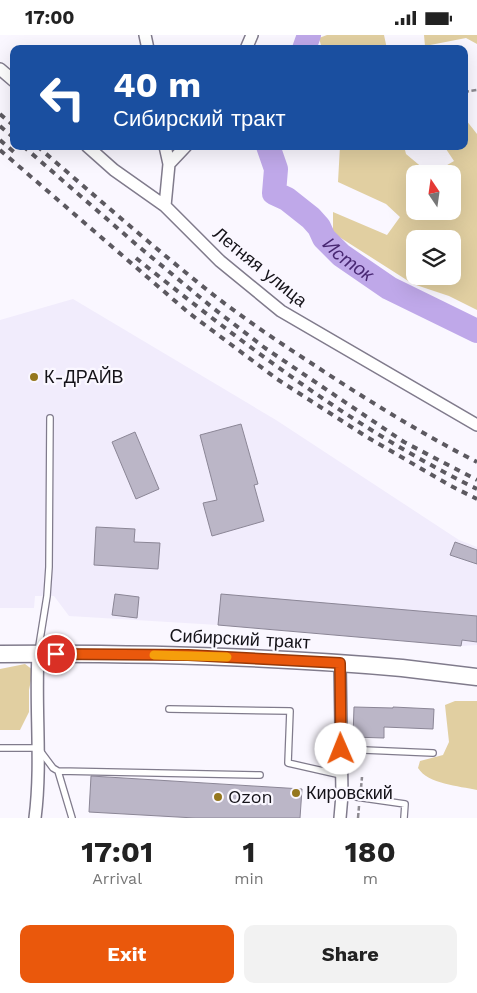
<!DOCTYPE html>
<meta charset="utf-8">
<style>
body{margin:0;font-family:"Work Sans",sans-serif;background:#f2f2f2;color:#222;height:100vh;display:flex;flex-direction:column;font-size:19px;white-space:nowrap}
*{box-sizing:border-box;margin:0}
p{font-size:16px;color:#767676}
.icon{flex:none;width:28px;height:28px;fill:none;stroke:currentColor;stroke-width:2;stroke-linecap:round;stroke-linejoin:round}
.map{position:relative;height:783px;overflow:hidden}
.side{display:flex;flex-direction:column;background:#fff;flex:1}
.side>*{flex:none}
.top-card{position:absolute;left:10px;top:10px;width:458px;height:105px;border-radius:10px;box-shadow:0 5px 20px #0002;background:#1a4fa0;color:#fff;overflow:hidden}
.needle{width:32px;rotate:347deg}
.fabs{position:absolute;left:406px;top:130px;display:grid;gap:10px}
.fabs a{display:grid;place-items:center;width:55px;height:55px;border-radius:10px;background:#fff;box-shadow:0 5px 20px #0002;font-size:25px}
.pin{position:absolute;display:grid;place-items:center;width:42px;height:42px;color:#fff;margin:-21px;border:2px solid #fff;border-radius:50%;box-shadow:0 1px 5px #0007}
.me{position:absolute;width:55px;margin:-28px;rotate:359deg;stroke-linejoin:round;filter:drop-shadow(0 0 4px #0008)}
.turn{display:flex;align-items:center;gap:18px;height:105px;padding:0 20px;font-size:22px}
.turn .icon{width:65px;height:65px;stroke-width:2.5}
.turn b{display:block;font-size:35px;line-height:42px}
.eta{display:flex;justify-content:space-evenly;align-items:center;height:85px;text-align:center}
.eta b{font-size:30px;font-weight:700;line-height:35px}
.cta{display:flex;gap:10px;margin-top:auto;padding:10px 20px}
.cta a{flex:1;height:58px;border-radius:10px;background:#ea580c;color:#fff;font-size:20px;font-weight:700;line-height:58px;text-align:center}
.cta a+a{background:#f2f2f2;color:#222}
.status{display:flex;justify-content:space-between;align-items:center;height:35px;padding:0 25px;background:#fff;direction:ltr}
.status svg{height:14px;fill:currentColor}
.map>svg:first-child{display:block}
</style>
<div class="status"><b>17:00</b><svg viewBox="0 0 49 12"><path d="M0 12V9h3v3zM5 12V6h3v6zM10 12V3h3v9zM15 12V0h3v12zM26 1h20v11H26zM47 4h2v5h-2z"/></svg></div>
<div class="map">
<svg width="477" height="783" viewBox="0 0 477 783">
<rect width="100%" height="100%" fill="#faf7ff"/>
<path fill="#f1ecfc" d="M73,264L276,385L459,505L477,512V610L461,611L218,590L69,581L54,561H35L34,573H0V285Z"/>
<path fill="#e1cfa1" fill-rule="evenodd" d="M327,0H384L387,14H322L319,3Z
M424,0H477V9L466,3L425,11Z
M466,85L477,99V275L449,261L413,249L333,198V177L387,200L400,182L386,169L338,147L340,111H404L406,119L430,139H415V176H452V139H432L454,126L444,111H464V86ZM415,204H452V241H415Z
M25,629L33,635L29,655V677L20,695H0V634Z
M455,666H477V755C459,751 428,749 418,733L420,726L443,720L449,707L445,670Z"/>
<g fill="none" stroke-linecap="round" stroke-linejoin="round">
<g stroke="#bfa8e9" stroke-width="24">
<path d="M304,14L309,0"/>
<path id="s1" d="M268,111L276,134L274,158L287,164L311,183L319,192L324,203L341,220L389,253L477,296"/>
</g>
</g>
<path fill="#bbb6c7" stroke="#8b8696" d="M241,389L258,449L254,450L264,486L212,501L203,468L217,465L200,400Z
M135,397L159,454L136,464L112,407Z
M96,492L135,494L134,507L160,508L158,534L94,530Z
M455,507L477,515V529L450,520Z
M115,559L139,562L137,583L112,580Z
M221,559L477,581V607L462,605L461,611L218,590Z
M354,672L393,673V672L434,674L433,694L384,692V703L353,702Z
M91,741L302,754L300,783H195L89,777Z"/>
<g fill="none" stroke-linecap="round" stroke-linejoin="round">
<g stroke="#807b8c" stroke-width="8">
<path id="lane" d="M38,617L47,561L49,532L50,383
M169,674L290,676L288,728L341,740
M0,713H38L53,733L58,736L260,740
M341,714L433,718
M58,736L72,783
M342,760L405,769L404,783"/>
</g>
<g stroke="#807b8c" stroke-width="14">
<path id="street" d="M145,0L148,14
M246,14L252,0
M0,34L14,46
M87,111L114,135L165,171L220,226L281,276L477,390
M165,111L169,129
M165,171L169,129L186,111
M35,783C42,729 35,673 38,619
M340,783L342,760L340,628"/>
</g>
<g stroke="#807b8c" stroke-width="19">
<path id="secondary" d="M0,619C133,618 269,621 402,633C427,636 452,639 477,642"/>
</g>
<path stroke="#8d8a91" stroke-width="2.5" stroke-dasharray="5 2.5" stroke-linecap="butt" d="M464,57L477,55
M361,753L362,742
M358,783L359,771"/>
<use href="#lane" stroke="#fff" stroke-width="5.5"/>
<use href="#street" stroke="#fff" stroke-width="11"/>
<use href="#secondary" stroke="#fff" stroke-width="16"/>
<path stroke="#5c5960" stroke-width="4" stroke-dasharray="6 6" stroke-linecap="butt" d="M0,79L14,91
M0,91L14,103
M0,105L15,118
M23,111L138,211L213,273L265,313L404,407L477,445
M37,111C95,161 152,211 211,258C243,283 277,306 311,328C364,363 420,398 477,427
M0,115L189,278L277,344L367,402L451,451L477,464
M136,223C243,309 353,393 477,454"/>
</g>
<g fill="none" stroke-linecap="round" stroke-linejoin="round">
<g stroke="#983908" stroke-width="12">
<path id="route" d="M56,619L188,620L340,628L341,714"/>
</g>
<use href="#route" stroke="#ea580c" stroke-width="9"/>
<path stroke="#f59e0b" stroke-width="9" d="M154,620L227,622"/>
</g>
<g fill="#95771e" stroke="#faf7ff" stroke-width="2">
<circle cx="34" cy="342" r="5"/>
<circle cx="296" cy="758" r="5"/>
<circle cx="218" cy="762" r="5"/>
</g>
<g text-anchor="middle" stroke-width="4.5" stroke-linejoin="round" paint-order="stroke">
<g font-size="18" fill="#151319" stroke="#faf7ff">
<text transform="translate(260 232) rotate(39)" y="6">Летняя улица</text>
<text transform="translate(240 604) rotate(3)" y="6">Сибирский тракт</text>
</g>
<g font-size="18" fill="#151319" stroke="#faf7ff" text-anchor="start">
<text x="44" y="348">К-ДРАЙВ</text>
<text x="306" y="764">Кировский</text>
<text x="228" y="768">Ozon</text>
</g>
<g font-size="19" font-style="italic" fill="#482772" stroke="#faf7ff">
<text dy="7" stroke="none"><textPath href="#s1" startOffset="150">Исток</textPath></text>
</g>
</g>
</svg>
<div class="fabs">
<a><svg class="needle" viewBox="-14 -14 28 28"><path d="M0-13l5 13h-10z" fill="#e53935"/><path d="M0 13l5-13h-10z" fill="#767676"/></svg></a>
<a><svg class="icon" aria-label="layers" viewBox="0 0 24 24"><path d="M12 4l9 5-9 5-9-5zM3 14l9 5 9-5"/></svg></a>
</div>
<div class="pin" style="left:56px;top:619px;background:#d93025"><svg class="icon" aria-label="arrive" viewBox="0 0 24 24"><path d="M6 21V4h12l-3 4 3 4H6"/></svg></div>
<svg class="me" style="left:341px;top:714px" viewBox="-20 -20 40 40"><circle r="19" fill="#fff"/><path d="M0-13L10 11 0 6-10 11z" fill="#ea580c"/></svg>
<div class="top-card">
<div class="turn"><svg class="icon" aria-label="left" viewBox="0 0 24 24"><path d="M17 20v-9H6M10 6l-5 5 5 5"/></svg><div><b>40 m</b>Сибирский тракт</div></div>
</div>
</div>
<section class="side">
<div class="eta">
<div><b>17:01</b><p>Arrival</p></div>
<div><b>1</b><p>min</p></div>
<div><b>180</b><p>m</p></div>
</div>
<div class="cta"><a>Exit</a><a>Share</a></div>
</section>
